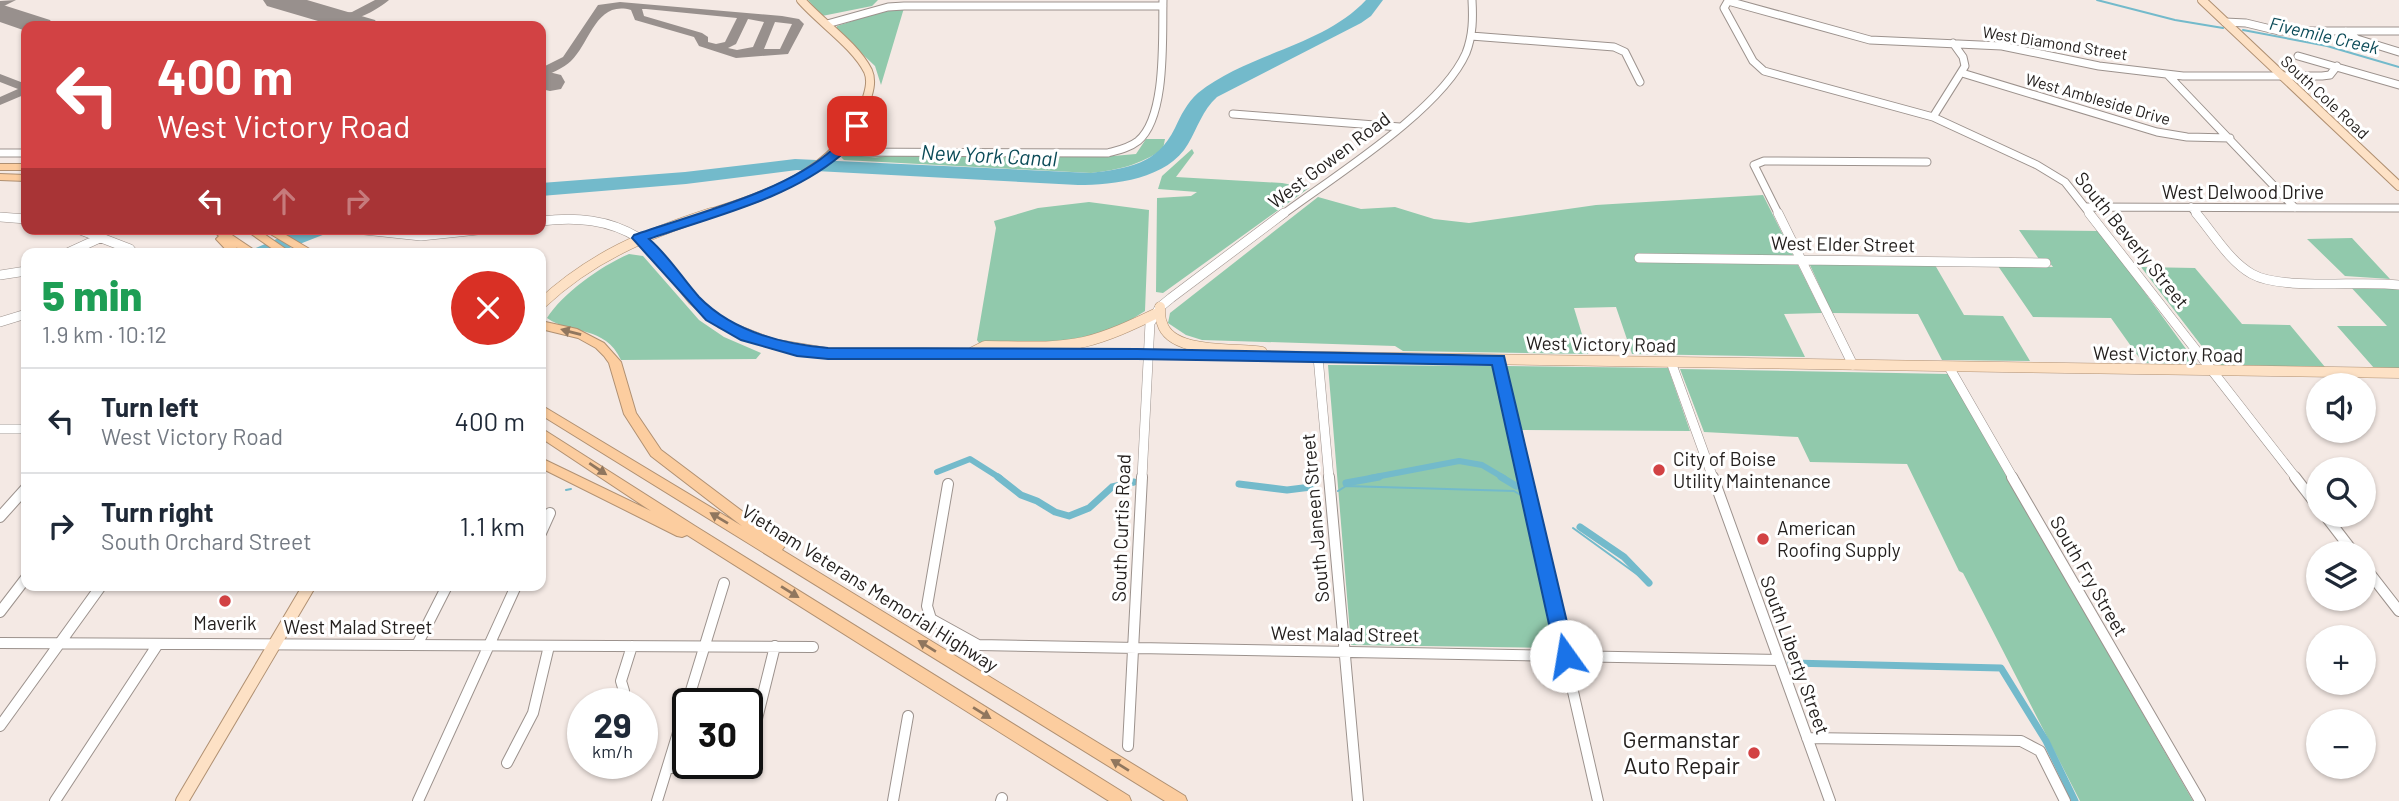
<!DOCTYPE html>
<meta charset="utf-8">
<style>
body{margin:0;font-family:Barlow,sans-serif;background:#f2f2f3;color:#1f2937;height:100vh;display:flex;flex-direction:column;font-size:26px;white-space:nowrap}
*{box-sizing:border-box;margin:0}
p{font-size:23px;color:#747a83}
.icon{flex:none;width:38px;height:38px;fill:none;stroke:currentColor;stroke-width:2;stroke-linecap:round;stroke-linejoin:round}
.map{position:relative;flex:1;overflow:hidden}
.side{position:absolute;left:21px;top:248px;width:525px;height:343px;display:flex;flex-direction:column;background:#fff;border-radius:14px;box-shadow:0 2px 5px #0004}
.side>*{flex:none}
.guide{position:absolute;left:21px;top:21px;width:525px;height:214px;border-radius:14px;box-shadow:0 2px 5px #0004;background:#d24244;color:#fff;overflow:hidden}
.buttons{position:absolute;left:2306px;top:373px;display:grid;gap:14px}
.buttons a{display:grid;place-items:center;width:70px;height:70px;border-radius:50%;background:#fff;box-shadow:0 2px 5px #0004;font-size:35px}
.speed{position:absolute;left:567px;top:688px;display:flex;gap:14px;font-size:35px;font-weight:700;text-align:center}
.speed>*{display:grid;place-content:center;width:91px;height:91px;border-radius:50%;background:#fff;box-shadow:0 2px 5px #0004;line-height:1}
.speed small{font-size:18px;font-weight:400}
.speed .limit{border:4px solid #111;border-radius:10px;background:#fff;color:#111}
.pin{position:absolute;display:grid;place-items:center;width:60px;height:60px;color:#fff;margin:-30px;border-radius:14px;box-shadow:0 4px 10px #0006}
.me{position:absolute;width:77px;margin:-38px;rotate:347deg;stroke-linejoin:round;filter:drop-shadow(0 0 5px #0008)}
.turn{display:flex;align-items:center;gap:24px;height:147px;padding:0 21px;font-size:32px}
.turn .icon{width:91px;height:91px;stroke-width:2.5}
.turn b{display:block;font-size:49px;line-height:60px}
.lanes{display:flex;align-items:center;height:66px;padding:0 21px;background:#0003;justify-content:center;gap:35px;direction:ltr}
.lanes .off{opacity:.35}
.round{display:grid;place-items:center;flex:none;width:74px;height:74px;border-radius:37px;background:#f2f2f3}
.head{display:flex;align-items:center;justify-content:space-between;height:119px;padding:0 21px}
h1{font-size:42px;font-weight:800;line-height:52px;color:#1e9e55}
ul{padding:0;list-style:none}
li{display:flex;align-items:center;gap:21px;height:105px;padding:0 21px;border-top:2px solid #e0e1e3}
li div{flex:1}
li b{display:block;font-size:26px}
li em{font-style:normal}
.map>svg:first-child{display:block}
</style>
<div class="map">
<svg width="2399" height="801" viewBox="0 0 2399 801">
<rect width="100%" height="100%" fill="#f4e9e4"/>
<path fill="#91c9ac" d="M808,0H878L872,6L822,16Z
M904,8L881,85L875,66L836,29L837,26L874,14Z
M1146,139H1165L1163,149C1140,165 1118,170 1091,173L844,160L841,157C855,151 870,161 885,156H1113L1136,154Z
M1192,149L1194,153L1176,177L1282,183L1309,188L1163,293L1156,292L1157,198L1191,196L1197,192L1158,189L1162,176Z
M1763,195L1822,313L1784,314L1805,357L1632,354L1616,307L1574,308L1588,354L1403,351L1395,346L1202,340L1186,335L1168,323L1170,313L1318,197L1361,209L1395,207L1434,219L1469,223L1596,205Z
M1089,202L1149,210L1145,311L1113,331L1080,341L979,343L977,340L996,228L994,221L1038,208Z
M2019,230L2100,231L2197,364L2143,363L2111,318L2033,317L1998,266L2053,267L2049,262H2041Z
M2352,238L2390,279L2345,276L2307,239Z
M629,254L643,256L699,320L724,337L761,353L756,359L621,360C605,325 571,335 547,318C562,294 599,267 629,254Z
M1809,263L1935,265L1964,315L2003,316L2030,361L1942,360L1918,314L1832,313Z
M2141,267L2195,268L2242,324L2290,325L2325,367L2220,365L2214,362Z
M2347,283L2399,288V368H2374L2337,326H2387Z
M1328,365L1496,366L1554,648L1351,645Z
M1506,366L1668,368L1690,431L1520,430Z
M1680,369L1948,374L2193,801H2080L1963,573L1959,571L1907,464L1810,462L1798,437L1704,432Z"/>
<path fill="#73bacb" d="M1366,0H1383L1371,16L1361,23L1217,97C1202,111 1198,127 1188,144C1168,179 1114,185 1078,185L797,170L686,184L541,196V183L685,172L795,159L1091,173C1128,168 1157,165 1175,128C1181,115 1187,103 1198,93C1247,53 1322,47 1366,0Z
M300,229H338L274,254H242Z"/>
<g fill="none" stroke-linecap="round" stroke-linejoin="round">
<path stroke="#73bacb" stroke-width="2" d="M2097,0L2175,20L2223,28
M2243,30L2327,46L2399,67
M566,490L571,489
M1338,491L1346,486L1514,491L1519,494
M1573,528L1649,583"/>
<path stroke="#73bacb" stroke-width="6" d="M937,472L970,459L1000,478
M1370,478L1459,461L1482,465L1504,478"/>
<path stroke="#73bacb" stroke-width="7" d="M998,477L1021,495L1037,501L1055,512L1069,516L1089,508L1112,487L1134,482
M1501,477L1516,486
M1346,483L1379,477
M1239,484L1287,490L1311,487
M1580,527L1624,557L1649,583
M1791,663L2001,668L2046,741L2075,801"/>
<path fill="#98908d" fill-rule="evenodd" d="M16,0L0,8V1Z
M375,0H389C375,12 345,28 328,17L334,14L352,12Z
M620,2L782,16L799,19L804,24L788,54L736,58L699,46L694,37L635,20L631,10C596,0 590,43 571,61C564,68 550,74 541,77V68L563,57L598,5ZM642,9H646L737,18L725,42L716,44L708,42V37L702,33L644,16ZM748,19L764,22L753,47L737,50L728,48L736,44ZM775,22L792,24L780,49H764Z
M0,74L26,84V94L0,105V97L18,89L0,82Z"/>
<path fill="#98908d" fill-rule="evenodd" d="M263,0H307L375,20L379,26H335L267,6Z
M0,4L50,20L54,26H26V31L0,22Z
M541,70L561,75L565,82L561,89L550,91L541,89Z"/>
<g stroke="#9c928d" stroke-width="9">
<path id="minor-far2" d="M2225,22L2246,23L2279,31H2399
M827,24L888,7L904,6H1163
M2346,31L2357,39L2399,52
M1471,36L1614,47L1625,52L1640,82
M2298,56L2399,85
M1962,73L2157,132L2187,137L2230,138
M2168,75L2295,208
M1233,114L1400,127
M1933,117L1965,66L1963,57L1953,43
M838,152L1108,153C1119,150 1129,148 1138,141C1167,117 1162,36 1163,0
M0,153H26
M2087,207L2399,208
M2191,207L2198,215
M1282,215C1333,177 1441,110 1466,53C1473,35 1473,18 1472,0
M1779,215L1754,165L1764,161L1927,162
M2091,215L2065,182L2037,165L1933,117L1764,71L1753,61L1724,8L1728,1L1870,40L2002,46L2099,66L2183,76H2322L2330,75L2337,66"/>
</g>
<g stroke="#9c928d" stroke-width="10">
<path id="minor-far1" d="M1778,213L1853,365
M2089,213L2296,478
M2196,213C2213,233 2229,261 2252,274C2282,291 2361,280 2399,285
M0,217L26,219
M541,221C576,217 608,219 639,238
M78,229L130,249L134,254
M355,229L421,236L487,229
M65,254L102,237
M1639,258L2046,263
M0,275L26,271
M0,322L26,314
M1318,357L1329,478
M1498,360L1525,478
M1671,362L1713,478
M1949,367L2013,478
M0,429H26
M1142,478L1150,323L1160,307L1171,298L1284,213"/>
</g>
<g stroke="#9c928d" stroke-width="12">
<path id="minor" d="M1329,477L1358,801
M1524,477L1598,801
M1713,477L1830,801
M2012,477L2200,801
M2295,477L2319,508
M948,484L927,606L931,619L978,645L1779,660
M2324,514L2354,553
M0,517L26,488
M541,533L550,513
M2364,566L2399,611
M0,612L26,578
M0,643L813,647
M417,645L447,586
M624,691L621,681L632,646
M0,726L101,586
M1807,738L2021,741L2040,751L2065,801
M1128,746L1142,477
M747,759L775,646
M507,763L533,713L549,646
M668,768H729L744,763
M55,801L158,644
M418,801L516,586
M657,801L724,583
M893,801L908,716
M1001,801L1002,798"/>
</g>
<g stroke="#b09072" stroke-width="10">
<path id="major-far2" d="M2202,0L2399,186
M705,215C768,195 837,173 864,107C868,95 873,82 868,71C855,45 820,22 801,0"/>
</g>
<g stroke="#b09072" stroke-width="11">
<path id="major-far1" d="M639,238L661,260L693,300L722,324L773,344L828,353L1146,354L2399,373
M541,304C591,257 646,234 711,213
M1160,307C1160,312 1160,319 1162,323C1171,355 1236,347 1262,352
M973,352L985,346C1017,346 1052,349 1084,342C1109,336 1132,325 1155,314"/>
</g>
<g stroke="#b09072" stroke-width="14">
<path id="major" d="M182,801L309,586"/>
</g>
<g stroke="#b09072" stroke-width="2">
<path id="highway" d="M0,164H26V170H0Z
M0,174L26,175V181L0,180Z
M210,229H223L260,254H247L236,247L242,254H230L216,239L219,236Z
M244,229H257L293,254H280Z
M262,229H276L318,254H304Z
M541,321L577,329L604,343L621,362L636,413L661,450L783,542L785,546L782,550L1185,796L1187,801H1165L541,415V405L742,526L651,456L624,414L609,363L604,356L596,348L578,338L541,329Z
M541,428L695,526L1129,796L1131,801H1109L687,535L682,537L677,536L541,468V458L651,511L541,438Z"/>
</g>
<use href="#minor-far2" stroke="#fff" stroke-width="7"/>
<use href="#minor-far1" stroke="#fff" stroke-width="9"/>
<use href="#minor" stroke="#fff" stroke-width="10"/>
<use href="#major-far2" stroke="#fde1c5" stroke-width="8"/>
<use href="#major-far1" stroke="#fde1c5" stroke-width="10"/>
<use href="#major" stroke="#fde1c5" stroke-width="12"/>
<use href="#highway" fill="#fccd9f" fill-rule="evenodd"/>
</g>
<defs><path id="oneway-solid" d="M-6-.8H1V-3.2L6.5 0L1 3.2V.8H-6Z" transform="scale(1.75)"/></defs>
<g fill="#90765e">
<use href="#oneway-solid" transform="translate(571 332) rotate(-165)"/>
<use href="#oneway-solid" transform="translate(598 469) rotate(34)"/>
<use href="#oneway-solid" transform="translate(719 518) rotate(-149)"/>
<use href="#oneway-solid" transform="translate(790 592) rotate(32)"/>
<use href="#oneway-solid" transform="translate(927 646) rotate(-148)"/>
<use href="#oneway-solid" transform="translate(982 713) rotate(32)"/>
<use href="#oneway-solid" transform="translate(1120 765) rotate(-148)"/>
</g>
<path fill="#1a73e8" stroke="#114b97" stroke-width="2" d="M857,123L864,126C857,136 849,148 840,156C787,200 713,216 649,239C669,256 682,278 699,297C733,332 781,344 828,348L1137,349L1504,356L1575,656L1572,662L1566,664L1559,662L1556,656L1492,365L1137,359H828L797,356L741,340L706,320L632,238L634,235C694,214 786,192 833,149C840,142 846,132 853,124Z"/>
<g fill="#d24244" stroke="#fff" stroke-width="2.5">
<circle cx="1659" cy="470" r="7"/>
<circle cx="1763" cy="539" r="7"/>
<circle cx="225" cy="601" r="7"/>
<circle cx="1754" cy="753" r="7"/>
</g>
<g text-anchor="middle" stroke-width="6" stroke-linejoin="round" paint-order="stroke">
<g font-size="16" fill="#24201e" stroke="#fff">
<text transform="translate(2055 43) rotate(9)" y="6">West Diamond Street</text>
<text transform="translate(2325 97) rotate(43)" y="6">South Cole Road</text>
<text transform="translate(2098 99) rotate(16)" y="6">West Ambleside Drive</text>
</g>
<g font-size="18" font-style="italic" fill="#0b4b58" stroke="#fff">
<text transform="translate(2324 36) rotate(13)" y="6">Fivemile Creek</text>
</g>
<g font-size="19" fill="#24201e" stroke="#fff">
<text transform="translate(1329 160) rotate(-37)" y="7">West Gowen Road</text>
<text x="2243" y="199">West Delwood Drive</text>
<text transform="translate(2132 240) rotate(51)" y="7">South Beverly Street</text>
<text transform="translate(1843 244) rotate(1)" y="7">West Elder Street</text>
<text transform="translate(1601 344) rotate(1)" y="7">West Victory Road</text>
<text transform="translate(2168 354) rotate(1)" y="7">West Victory Road</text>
<text transform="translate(1315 518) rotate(-95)" y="7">South Janeen Street</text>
<text transform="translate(1121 528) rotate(-88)" y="7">South Curtis Road</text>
<text transform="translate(2089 576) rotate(60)" y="7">South Fry Street</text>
<text transform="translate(870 588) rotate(32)" y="7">Vietnam Veterans Memorial Highway</text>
<text x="358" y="634">West Malad Street</text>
<text transform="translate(1345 634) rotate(1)" y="7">West Malad Street</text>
<text transform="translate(1795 655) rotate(70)" y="7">South Liberty Street</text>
</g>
<g font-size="19" fill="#24201e" stroke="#fff" text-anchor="start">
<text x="1673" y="466">City of Boise<tspan x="1673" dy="22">Utility Maintenance</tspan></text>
<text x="1777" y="535">American<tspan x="1777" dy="22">Roofing Supply</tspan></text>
<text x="225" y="630" text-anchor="middle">Maverik</text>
</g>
<g font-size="21" font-style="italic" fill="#0b4b58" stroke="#fff">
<text transform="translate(989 156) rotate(3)" y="7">New York Canal</text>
</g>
<g font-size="23" fill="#24201e" stroke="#fff" text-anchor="end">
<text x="1740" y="748">Germanstar<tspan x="1740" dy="26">Auto Repair</tspan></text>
</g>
</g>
</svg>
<div class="buttons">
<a><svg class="icon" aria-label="sound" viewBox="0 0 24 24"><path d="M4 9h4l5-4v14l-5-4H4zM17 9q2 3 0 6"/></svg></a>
<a><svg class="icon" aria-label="search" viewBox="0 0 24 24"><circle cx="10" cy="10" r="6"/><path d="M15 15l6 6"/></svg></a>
<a><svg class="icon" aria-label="layers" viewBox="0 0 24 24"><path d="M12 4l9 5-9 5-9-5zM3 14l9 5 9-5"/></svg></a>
<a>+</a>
<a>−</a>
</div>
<div class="speed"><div>29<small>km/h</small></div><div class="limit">30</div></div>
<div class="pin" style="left:857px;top:126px;background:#d93025"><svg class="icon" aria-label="arrive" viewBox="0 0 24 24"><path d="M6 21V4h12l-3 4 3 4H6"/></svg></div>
<svg class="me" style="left:1566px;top:656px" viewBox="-20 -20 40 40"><circle r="19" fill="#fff"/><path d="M0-13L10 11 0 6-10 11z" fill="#1a73e8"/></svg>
<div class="guide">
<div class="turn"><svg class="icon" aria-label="left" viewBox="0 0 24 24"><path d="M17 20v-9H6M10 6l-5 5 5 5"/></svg><div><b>400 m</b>West Victory Road</div></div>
<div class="lanes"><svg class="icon" aria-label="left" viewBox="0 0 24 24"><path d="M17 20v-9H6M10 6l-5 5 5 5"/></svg><svg class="icon off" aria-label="ahead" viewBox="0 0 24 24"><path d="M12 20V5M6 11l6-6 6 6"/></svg><svg class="icon off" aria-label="right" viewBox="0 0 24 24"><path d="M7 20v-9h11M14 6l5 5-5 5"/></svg></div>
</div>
<section class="side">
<div class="head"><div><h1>5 min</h1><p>1.9 km · 10:12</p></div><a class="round" style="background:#d93025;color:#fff"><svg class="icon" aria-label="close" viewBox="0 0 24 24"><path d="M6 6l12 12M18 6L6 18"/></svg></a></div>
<ul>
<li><svg class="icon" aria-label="left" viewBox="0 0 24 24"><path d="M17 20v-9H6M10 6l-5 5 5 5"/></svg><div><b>Turn left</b><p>West Victory Road</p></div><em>400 m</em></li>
<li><svg class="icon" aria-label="right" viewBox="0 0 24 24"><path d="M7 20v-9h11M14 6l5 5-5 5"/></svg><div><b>Turn right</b><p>South Orchard Street</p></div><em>1.1 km</em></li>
</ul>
</section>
</div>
